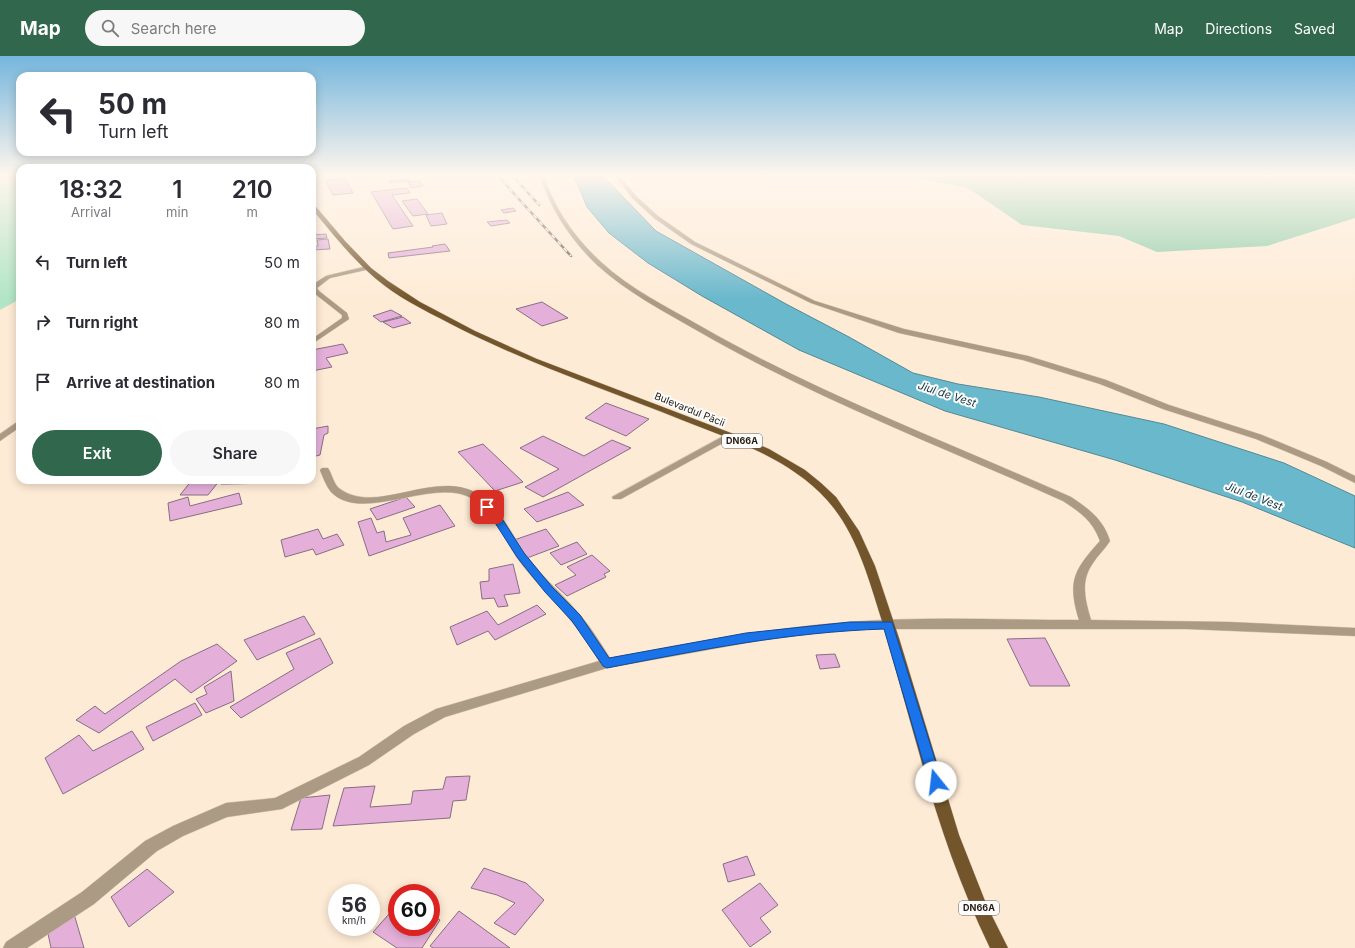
<!DOCTYPE html>
<meta charset="utf-8">
<style>
body{margin:0;font-family:Inter,sans-serif;background:#f7f7f7;color:#2b2b33;height:100vh;display:flex;flex-direction:column;font-size:15px;white-space:nowrap}
*{box-sizing:border-box;margin:0}
p{font-size:13px;color:#7c7c81}
.icon{flex:none;width:22px;height:22px;fill:none;stroke:currentColor;stroke-width:2;stroke-linecap:round;stroke-linejoin:round}
.map{position:relative;flex:1;overflow:hidden}
.panel{position:absolute;left:16px;top:108px;width:300px;height:320px;display:flex;flex-direction:column;background:#fff;border-radius:12px;box-shadow:0 2px 10px #0003}
.panel>*{flex:none}
.guide{position:absolute;left:16px;top:16px;width:300px;height:84px;border-radius:12px;box-shadow:0 2px 10px #0003;background:#fff;color:#2b2b33;overflow:hidden}
.speed{position:absolute;left:328px;top:828px;display:flex;gap:8px;font-size:20px;font-weight:700;text-align:center}
.speed>*{display:grid;place-content:center;width:52px;height:52px;border-radius:50%;background:#fff;box-shadow:0 2px 10px #0003;line-height:1}
.speed small{font-size:10px;font-weight:400}
.speed .limit{border:6px solid #d22;background:#fff;color:#111}
.pin{position:absolute;display:grid;place-items:center;width:34px;height:34px;color:#fff;margin:-17px;border-radius:8px;box-shadow:0 2px 6px #0006}
.me{position:absolute;width:44px;margin:-22px;rotate:344deg;stroke-linejoin:round;filter:drop-shadow(0 0 3px #0008)}
.turn{display:flex;align-items:center;gap:14px;height:84px;padding:0 16px;font-size:18px}
.turn .icon{width:52px;height:52px;stroke-width:2.5}
.turn b{display:block;font-size:28px;line-height:34px}
.eta{display:flex;justify-content:space-evenly;align-items:center;height:68px;text-align:center}
.eta b{font-size:24px;font-weight:600;line-height:28px}
.button{display:flex;gap:8px;margin-top:auto;padding:8px 16px}
.button a{flex:1;height:46px;border-radius:24px;background:#31674d;color:#fff;font-size:16px;font-weight:600;line-height:46px;text-align:center}
.button a+a{background:#f7f7f7;color:#2b2b33}
ul{padding:0;list-style:none}
li{display:flex;align-items:center;gap:12px;height:60px;padding:0 16px}
li div{flex:1}
li b{display:block;font-size:15px}
li em{font-style:normal}
header{display:flex;align-items:center;gap:24px;box-sizing:border-box;height:56px;padding:0 20px;background:#31674d;color:#fff}
header strong{font-size:19px}
nav{display:flex;gap:22px;margin-inline-start:auto;font-size:14px}
.search{width:280px;height:36px;background:#f7f7f7;display:flex;align-items:center;gap:10px;box-sizing:border-box;padding:0 14px;border-radius:22px;color:#7c7c81;font-size:15px}
.map>svg:first-child{display:block}
</style>
<header>
<strong>Map</strong>
<div class="search"><svg class="icon" aria-label="search" viewBox="0 0 24 24"><circle cx="10" cy="10" r="6"/><path d="M15 15l6 6"/></svg>Search here</div>
<nav><a>Map</a><a>Directions</a><a>Saved</a></nav>
</header>
<div class="map">
<svg width="1355" height="892" viewBox="0 0 1355 892">
<rect width="100%" height="100%" fill="#feebd6"/>
<path fill="#b1e5c5" d="M0,119H20V243L0,254Z"/>
<path fill="#8ecca7" d="M900,119H1355V162L1267,190L1157,196L1119,180L1022,169L968,132Z"/>
<path fill="#69b8cc" stroke="#548994" d="M571,119H602L656,175L786,248L849,281L913,317L958,328L1039,341L1164,368L1284,407L1355,440V492L1242,446L1115,404L945,355L799,294L702,240L648,207L609,177L587,151L578,129Z"/>
<path fill="#e4afd9" stroke="#886e82" d="M345,122L353,137L333,139L325,124Z
M409,123L410,125L390,127L389,125Z
M420,125L423,130L411,132L408,126Z
M407,132L410,137L392,139L413,170L393,173L371,136Z
M417,143L428,158L413,160L402,145Z
M513,152L516,155L504,157L501,154Z
M442,157L447,168L431,170L426,159Z
M507,164L510,167L491,170L487,166Z
M326,178L327,182L312,183V179Z
M328,183L330,193L312,194V191L318,190L317,184Z
M445,188L450,195L389,202L388,197L433,191L432,190Z
M542,246L568,262L542,270L516,253Z
M391,254L402,260L381,266L373,260Z
M403,261L411,267L393,272L383,266Z
M343,288L348,297L326,302L332,311L312,315V294Z
M606,347L649,363L626,380L585,362Z
M328,370V377L324,379L320,399L312,401V373Z
M543,380L584,400L612,384L631,392L543,441L525,431L559,413L520,392Z
M483,388L523,426L495,435L458,396Z
M192,424H220L208,439H180Z
M223,424H286L279,427L221,428Z
M568,436L584,449L537,466L524,453Z
M239,437L242,448L170,465L168,447L188,441L190,450Z
M406,441L415,451L377,464L370,453Z
M440,449L455,470L369,500L358,466L371,462L377,477L384,475L386,486L411,479L403,462Z
M318,473L323,483L337,478L344,489L316,499L313,493L285,501L281,484Z
M546,473L559,490L527,502L514,484Z
M577,486L587,498L561,509L550,497Z
M592,499L610,515L604,518L606,521L567,540L555,529L576,519L567,511Z
M513,508L520,537L504,539L508,550L498,551L494,542L482,543L480,526L489,525V513Z
M537,549L546,558L495,584L488,575L457,589L450,571L487,555L498,569Z
M304,560L315,578L257,604L244,584Z
M320,582L333,607L241,662L230,651L294,613L286,597Z
M1045,582L1070,630H1030L1007,583Z
M217,588L237,605L191,637L175,623L99,677L76,664L95,650L105,658L181,605Z
M835,598L840,611L820,613L816,599Z
M231,615L234,645L206,657L196,643L207,638L204,631Z
M195,647L202,659L153,685L146,671Z
M132,675L144,693L63,738L45,702L79,679L93,695Z
M470,720L466,744L453,745L450,762L333,770L344,732L375,730L370,751L411,748L413,735L443,733L446,721Z
M330,739L322,773L291,774L301,742Z
M747,800L755,819L728,826L723,808Z
M484,812L526,827L544,844L515,879L494,867L515,847L497,839L471,832Z
M147,813L174,836L129,871L111,841Z
M760,827L778,849L760,862L771,876L750,891L722,854Z
M397,849V871H431V858L440,864L422,892H397L373,876Z
M459,855L510,892H433L430,890Z
M74,858L84,892H51L47,873Z"/>
<g fill="none" stroke-linecap="round" stroke-linejoin="round">
<g stroke="#d7c6b3" stroke-width="1">
<path id="service" d="M729,377L733,380L732,382L621,443H613L612,441Z"/>
</g>
<g stroke="#d7c6b3" stroke-width="1">
<path id="minor" d="M540,119H544C554,153 575,182 601,206C630,233 667,251 702,271C819,338 947,386 1071,441C1089,453 1103,463 1110,485C1105,493 1098,499 1093,507C1080,525 1085,544 1091,564L1229,566L1355,572V580L1187,573H870L818,577L757,585L607,612L445,661L414,678L369,709L282,753L227,761L183,780L157,795L94,848L27,892H3L6,886L82,836L145,785L173,770L226,747L275,742L359,701L404,670L436,653L599,605C590,591 582,577 571,565C556,546 538,529 523,510C506,489 492,450 467,440C428,424 361,467 331,436C326,430 323,421 320,414L322,412H328C332,418 334,429 340,433C376,459 431,415 475,436C501,449 512,482 530,504C545,524 565,540 581,560C592,573 601,588 610,602C689,587 769,572 849,566C924,560 1003,564 1079,564C1067,525 1074,514 1100,485C1093,465 1080,456 1063,445C941,390 814,342 698,275C663,255 627,236 597,209C571,184 550,153 540,119Z
M615,119H619L636,140L658,160L695,186L815,245L904,273L1028,300L1106,324L1169,349L1262,379L1327,406L1355,420V427L1321,410L1256,383L1163,353L1100,328L1023,304L899,277L811,247L691,188L654,162L632,142Z
M368,210L371,212L370,213L330,222L317,232L319,235L347,257L349,263L312,288V283L342,262V259L314,237L312,229L326,220Z
M20,364V371L0,385V378Z"/>
</g>
<g stroke="#d7c6b3" stroke-width="1">
<path id="primary" d="M312,146L345,185L371,212L388,225L420,246L475,275L537,303L731,377L769,393L805,414L821,427L836,441L859,475L875,510L899,582L959,779L987,850L1008,892H990C960,830 938,766 920,700C907,655 895,610 882,565C869,524 857,477 827,444C789,402 733,384 682,364C604,333 524,306 449,267C424,254 397,241 375,222C354,204 335,181 317,159L312,151Z"/>
</g>
<use href="#service" fill="#ac9b84" fill-rule="evenodd"/>
<use href="#minor" fill="#ac9b84" fill-rule="evenodd"/>
<use href="#primary" fill="#73552b" fill-rule="evenodd"/>
<g stroke="#685c4f" stroke-width="2.5">
<path id="rail" d="M497,119L571,200
M512,119L539,149"/>
</g>
<use href="#rail" stroke="#fcfcfc" stroke-width="1.5" stroke-dasharray="4.5" stroke-linecap="butt"/>
</g>
<linearGradient id="sky" x2="0" y2="1"><stop stop-color="#75b6dd"/><stop offset="0.49" stop-color="#fff6ed"/><stop offset="1" stop-color="#fff6ed" stop-opacity="0"/></linearGradient>
<rect width="1355" height="244" fill="url(#sky)"/>
<path fill="#1a73e8" stroke="#114b97" d="M487,448L497,455L524,497L552,531L580,559L609,602L746,577L850,566H892L942,726L940,730L936,732L931,730L929,726L884,573C790,576 699,594 607,612L603,610L572,565L545,536L517,501L490,459L482,451Z"/>
<g text-anchor="middle" stroke-width="4" stroke-linejoin="round" paint-order="stroke">
<g fill="#fcfcfc" stroke="#645e58" stroke-width="1">
<rect x="722" y="378" width="40" height="14" rx="3"/>
<rect x="959" y="845" width="40" height="14" rx="3"/>
</g>
<g font-size="9" font-weight="bold" fill="#231b11">
<text x="742" y="388">DN66A</text>
<text x="979" y="855">DN66A</text>
</g>
<g font-size="10" fill="#231b11" stroke="#fcfcfc">
<text transform="translate(690 353) rotate(22)" y="4">Bulevardul Păcii</text>
</g>
<g font-size="11" font-style="italic" fill="#113740" stroke="#fcfcfc">
<text transform="translate(947 338) rotate(18)" y="4">Jiul de Vest</text>
<text transform="translate(1254 440) rotate(21)" y="4">Jiul de Vest</text>
</g>
</g>
</svg>
<div class="speed"><div>56<small>km/h</small></div><div class="limit">60</div></div>
<div class="pin" style="left:487px;top:451px;background:#d93025"><svg class="icon" aria-label="arrive" viewBox="0 0 24 24"><path d="M6 21V4h12l-3 4 3 4H6"/></svg></div>
<svg class="me" style="left:936px;top:726px" viewBox="-20 -20 40 40"><circle r="19" fill="#fff"/><path d="M0-13L10 11 0 6-10 11z" fill="#1a73e8"/></svg>
<div class="guide">
<div class="turn"><svg class="icon" aria-label="left" viewBox="0 0 24 24"><path d="M17 20v-9H6M10 6l-5 5 5 5"/></svg><div><b>50 m</b>Turn left</div></div>
</div>
<section class="panel">
<div class="eta">
<div><b>18:32</b><p>Arrival</p></div>
<div><b>1</b><p>min</p></div>
<div><b>210</b><p>m</p></div>
</div>
<ul>
<li><svg class="icon" aria-label="left" viewBox="0 0 24 24"><path d="M17 20v-9H6M10 6l-5 5 5 5"/></svg><div><b>Turn left</b></div><em>50 m</em></li>
<li><svg class="icon" aria-label="right" viewBox="0 0 24 24"><path d="M7 20v-9h11M14 6l5 5-5 5"/></svg><div><b>Turn right</b></div><em>80 m</em></li>
<li><svg class="icon" aria-label="arrive" viewBox="0 0 24 24"><path d="M6 21V4h12l-3 4 3 4H6"/></svg><div><b>Arrive at destination</b></div><em>80 m</em></li>
</ul>
<div class="button"><a>Exit</a><a>Share</a></div>
</section>
</div>
